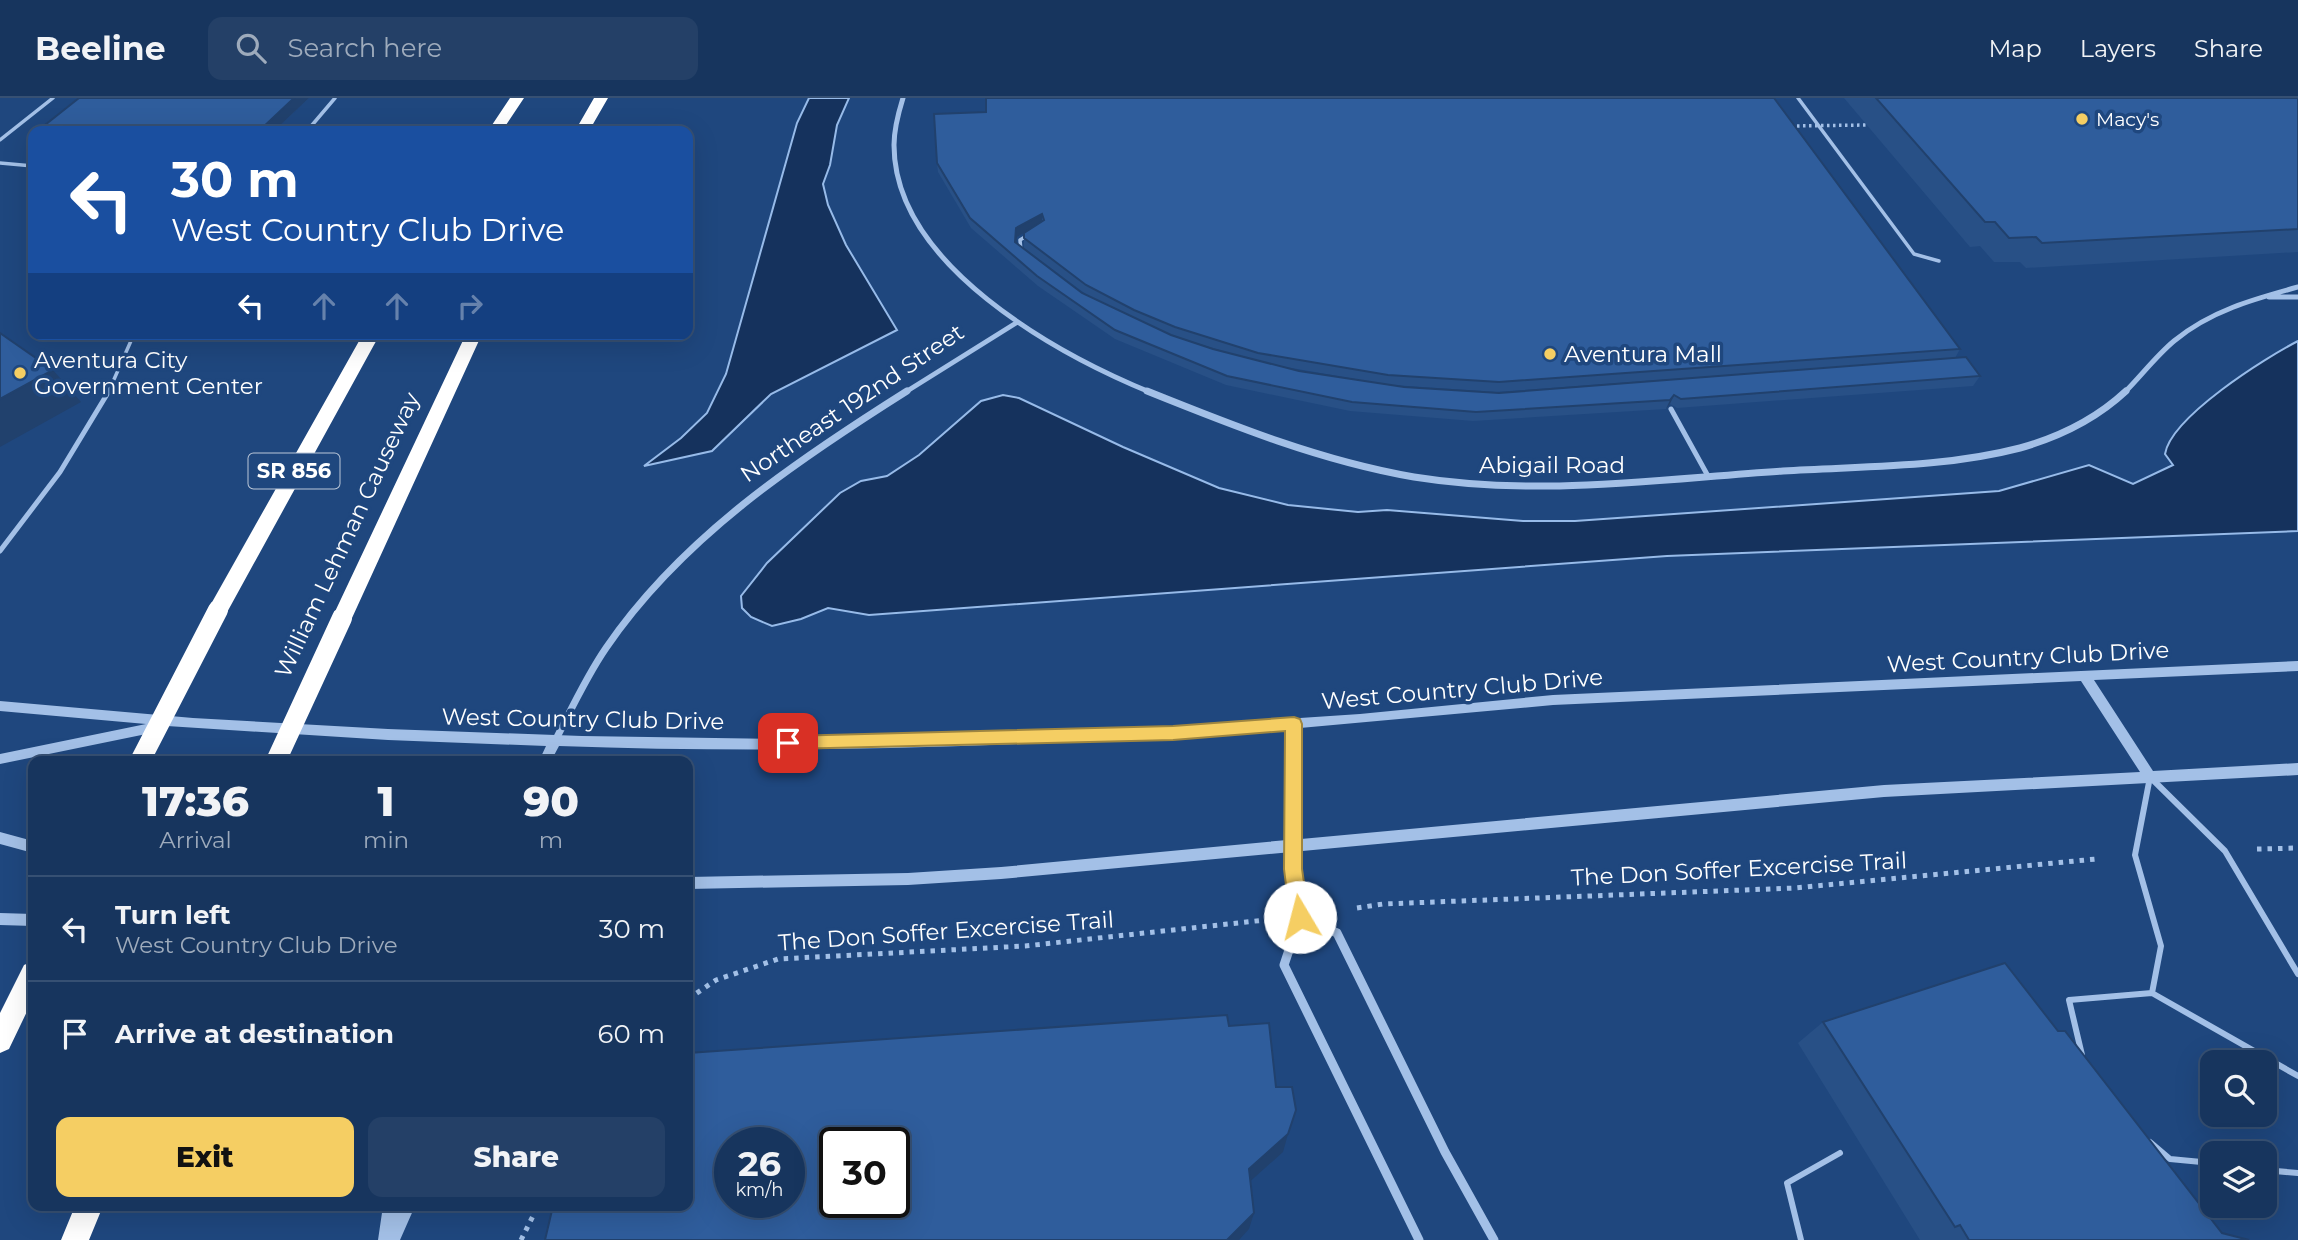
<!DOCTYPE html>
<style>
body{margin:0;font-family:Montserrat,sans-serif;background:#244067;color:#f1f3f6;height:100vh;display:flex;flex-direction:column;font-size:26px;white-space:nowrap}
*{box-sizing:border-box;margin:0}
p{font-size:23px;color:#9eabbc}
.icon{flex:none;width:38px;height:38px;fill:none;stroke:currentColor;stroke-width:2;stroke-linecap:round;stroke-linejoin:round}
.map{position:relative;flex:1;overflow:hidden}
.drawer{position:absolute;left:28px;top:658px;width:665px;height:455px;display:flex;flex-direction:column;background:#17355e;border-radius:14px;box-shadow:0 7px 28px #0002,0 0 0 2px #365073}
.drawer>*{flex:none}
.guide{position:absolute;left:28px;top:28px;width:665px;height:214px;border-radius:14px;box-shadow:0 7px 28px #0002,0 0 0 2px #365073;background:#1a4fa0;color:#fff;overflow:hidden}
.buttons{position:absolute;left:2200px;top:952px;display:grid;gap:14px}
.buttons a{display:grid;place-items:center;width:77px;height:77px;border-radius:14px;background:#17355e;box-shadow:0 7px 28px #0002,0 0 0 2px #365073;font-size:35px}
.speed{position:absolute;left:714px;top:1029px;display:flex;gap:14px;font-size:35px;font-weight:700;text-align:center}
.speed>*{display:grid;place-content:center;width:91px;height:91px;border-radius:50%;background:#17355e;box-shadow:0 7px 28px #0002,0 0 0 2px #365073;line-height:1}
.speed small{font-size:18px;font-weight:400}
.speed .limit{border:4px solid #111;border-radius:10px;background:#fff;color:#111}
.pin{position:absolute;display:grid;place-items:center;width:60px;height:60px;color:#fff;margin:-30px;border-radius:14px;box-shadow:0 4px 10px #0006}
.me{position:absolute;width:77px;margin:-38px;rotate:352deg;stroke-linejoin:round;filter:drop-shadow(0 0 5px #0008)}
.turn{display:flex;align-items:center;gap:24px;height:147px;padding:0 28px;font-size:32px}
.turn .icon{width:91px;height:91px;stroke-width:2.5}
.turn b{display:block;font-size:49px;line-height:60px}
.lanes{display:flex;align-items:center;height:66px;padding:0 28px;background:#0003;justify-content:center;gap:35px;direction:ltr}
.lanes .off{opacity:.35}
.eta{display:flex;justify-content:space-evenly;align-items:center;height:119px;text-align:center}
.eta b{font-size:42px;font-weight:800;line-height:49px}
.action{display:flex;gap:14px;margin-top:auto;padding:14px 28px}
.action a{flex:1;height:80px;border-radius:14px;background:#f5ce63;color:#111;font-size:28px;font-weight:800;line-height:80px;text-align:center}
.action a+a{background:#244067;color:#f1f3f6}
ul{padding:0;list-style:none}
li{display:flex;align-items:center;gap:21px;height:105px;padding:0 28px;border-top:2px solid #365073}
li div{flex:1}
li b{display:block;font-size:26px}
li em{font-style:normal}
header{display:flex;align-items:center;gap:42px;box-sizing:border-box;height:98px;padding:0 35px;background:#17355e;border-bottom:2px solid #365073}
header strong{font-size:33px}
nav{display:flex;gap:38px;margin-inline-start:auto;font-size:24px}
.search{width:490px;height:63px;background:#244067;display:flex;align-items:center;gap:18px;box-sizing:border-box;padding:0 24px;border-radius:14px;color:#9eabbc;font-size:26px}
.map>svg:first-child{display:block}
</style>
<header>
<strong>Beeline</strong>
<div class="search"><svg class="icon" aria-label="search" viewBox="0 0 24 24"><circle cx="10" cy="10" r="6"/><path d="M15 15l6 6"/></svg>Search here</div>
<nav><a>Map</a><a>Layers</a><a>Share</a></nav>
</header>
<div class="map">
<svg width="2298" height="1142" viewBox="0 0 2298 1142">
<rect width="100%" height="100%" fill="#1f477e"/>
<path fill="#15325d" stroke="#97bbe9" stroke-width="2" d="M809,0H849L837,27L830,67L823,86L828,107L846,147L897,232L771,296L712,353L644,368L681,340L707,315L726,276L797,25Z
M2298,243V433L1667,458L869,517L828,510L801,521L772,528L751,519L742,510L741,498L767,465L840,395L861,383L887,378L919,357L981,303L1003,297L1019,300L1123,349L1219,390L1288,407L1358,414L1387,412L1523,423H1575L1999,393L2089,367L2133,386L2173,367L2165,356C2171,319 2265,260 2298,243Z"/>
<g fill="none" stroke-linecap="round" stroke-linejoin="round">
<path stroke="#a3c0e7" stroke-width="5" stroke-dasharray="4.5 6" stroke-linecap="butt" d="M2257,751L2298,750
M1357,810L1383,806L1795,790L2096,761
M688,901L716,882L778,861L1025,848L1265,822
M521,1142L538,1108"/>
<path stroke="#a3c0e7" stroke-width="3.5" d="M1798,0L1914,156L1939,163
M307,33L335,0
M0,42L53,0
M0,65L33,68
M1021,153L1020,142L1028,137
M108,295L134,236"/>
<path stroke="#a3c0e7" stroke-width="5" d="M1671,311L1708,378
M0,453L60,374L109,293"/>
<path stroke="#a3c0e7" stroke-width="6" d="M2150,679L2135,757L2161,848L2152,895L2298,978
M2152,681L2225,753L2298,876
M2082,957L2069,902L2152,895
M2150,1044L2170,1061L2212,1065
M2264,1072L2298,1075
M1801,1142L1787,1085L1840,1055"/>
<path stroke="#a3c0e7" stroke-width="5" d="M903,0C898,16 894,31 894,47C894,167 1057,256 1152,295
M2269,199H2298
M904,295L1016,225
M2124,295C2141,278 2156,258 2174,243C2210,213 2254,201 2298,189"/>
<path stroke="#a3c0e7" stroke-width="7" d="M1147,293C1234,328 1321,363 1414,379C1538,399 1659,381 1783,373C1862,368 1943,370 2020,350C2059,339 2096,321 2126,293
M555,643C571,612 586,579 606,550C681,440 796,363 907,293"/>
<path stroke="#a3c0e7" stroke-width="9" d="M1294,746L1293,771L1300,819L1284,867L1419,1142
M1300,819L1337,835L1445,1054L1494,1142"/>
<path fill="#a3c0e7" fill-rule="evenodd" d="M2298,563V573L2094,582L2153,673L2298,665V677L1884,699L1001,781L908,787L688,791V779L908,775L1001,769L1287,742L1288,631C1046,648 802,657 559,648L551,663H539L546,648L388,642L167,628L165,632L161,633L0,666V656L146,626L0,613V603L193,620L388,631L582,638L776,641L971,638L1166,629L1360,616L1553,597ZM2081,583L2140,674L1884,687L1301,741L1300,630L1553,607Z
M0,734L33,743V755L0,746Z
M0,815L33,816V828L0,827Z
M383,1108H415L400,1142H378Z"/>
<path fill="#fff" fill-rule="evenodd" d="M510,0H524L502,33H488Z
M594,0H608L589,33H575Z
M363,236H380L225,518L218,520L211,518L208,512L211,506Z
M466,236H482L352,520L349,526L342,528L335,526L332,520Z
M33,863V901L9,951L0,955V915L24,867Z
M75,1108H103L89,1142H61Z"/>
<path stroke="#a3c0e7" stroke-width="3.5" stroke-dasharray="2.5 3.5" stroke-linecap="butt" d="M1791,28L1867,27"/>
<path stroke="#fff" stroke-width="20" d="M140,663L218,512
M276,663L342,520"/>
</g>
<path fill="#285086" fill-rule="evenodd" d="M79,0H309L274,33H50L45,27Z
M1844,0H2298V154L2026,170L2020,164H1994L1980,148L1970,149Z
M937,65L1960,251L1955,260L1980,278L1973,288L1677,310L1670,306L1666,311L1473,323L1350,313L1226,287L1115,241L1038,188L971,130L938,74ZM1024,135V150L1087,197L1082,195L1016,145L1017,139ZM1180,240L1229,255L1213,251ZM1280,268L1361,282L1299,273ZM1781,273L1499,295L1404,289L1393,287L1496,294Z
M1823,924L2058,933L2222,1135L2249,1142H1920L1798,945Z"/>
<path fill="#21416d" d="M294,0H309L274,33H259Z
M1042,116V125L1017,139L1016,153V130Z
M53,272L81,304L0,349V301Z
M1674,297L1670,306L1666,311L1670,302Z
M1288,1036L1283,1054L1245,1088L1249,1071Z
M1254,1115L1249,1131L1239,1142H1227Z"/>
<path fill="#2f5d9c" stroke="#21416d" stroke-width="2" fill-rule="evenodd" d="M79,0H294L259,33H81L85,30L45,27Z
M986,0H1774L1960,251L1499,284L1388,277L1258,255L1175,229L1134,212L1086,187L1024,140V135L1044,122L1042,116L1016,130L1015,144L1082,195L1171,237L1213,251L1299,273L1404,289L1499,295L1966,259L1980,278L1681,301L1674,297L1670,302L1476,314L1352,304L1227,278L1115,232L1037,178L970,120L937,65L934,16L986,14Z
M1876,0H2298V131L2042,145L2036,139L2009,140L1995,124H1985Z
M0,235L53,272L0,301Z
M2005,865L2058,933H2065L2222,1135L2249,1142H1969L1960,1127L1955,1129L1823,924Z
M1227,917L1229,928L1269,925L1276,989H1292L1296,1012L1288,1036L1249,1071L1254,1115L1227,1142H545L553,1108H688V955ZM730,1045H789V1104H730ZM835,1045H894V1104H835Z"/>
<path fill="#f5ce63" stroke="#9f8640" stroke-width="2" d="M1294,619L1300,621L1302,626V771L1309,819L1306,825L1300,827L1293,825L1290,819L1284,771L1285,633L1173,642L788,651L782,649L780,645L782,640L788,638L1173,628Z"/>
<g fill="#f5ce63" stroke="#1f477e" stroke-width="2.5">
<circle cx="2082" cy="21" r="7"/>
<circle cx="1550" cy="256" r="7"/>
<circle cx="20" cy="275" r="7"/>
</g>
<g text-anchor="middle" stroke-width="7" stroke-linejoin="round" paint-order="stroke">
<g font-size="19" fill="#fff" stroke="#1f477e" text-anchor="start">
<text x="2096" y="28">Macy's</text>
</g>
<rect fill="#1f477e" stroke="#bcc8d8" stroke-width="2" x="248.5" y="355.5" width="91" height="35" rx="5"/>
<g font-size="21" font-weight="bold" fill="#fff">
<text x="294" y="380">SR 856</text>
</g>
<g font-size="23" fill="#fff" stroke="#1f477e" text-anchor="start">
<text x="1564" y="264">Aventura Mall</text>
<text x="34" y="270">Aventura City<tspan x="34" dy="26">Government Center</tspan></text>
</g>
<g font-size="23" fill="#fff" stroke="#1f477e">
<text transform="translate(852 305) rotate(-34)" y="8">Northeast 192nd Street</text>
<text x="1552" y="375">Abigail Road</text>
<text transform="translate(347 437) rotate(-65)" y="8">William Lehman Causeway</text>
<text transform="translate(2028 559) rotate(-3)" y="8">West Country Club Drive</text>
<text transform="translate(1462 591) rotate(-5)" y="8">West Country Club Drive</text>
<text transform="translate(583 621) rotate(1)" y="8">West Country Club Drive</text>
<text transform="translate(1739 771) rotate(-3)" y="8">The Don Soffer Excercise Trail</text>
<text transform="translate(946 833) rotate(-4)" y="8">The Don Soffer Excercise Trail</text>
</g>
</g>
</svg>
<div class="buttons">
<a><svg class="icon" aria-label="search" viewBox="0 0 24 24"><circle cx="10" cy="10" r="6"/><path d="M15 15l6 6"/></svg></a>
<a><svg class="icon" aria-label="layers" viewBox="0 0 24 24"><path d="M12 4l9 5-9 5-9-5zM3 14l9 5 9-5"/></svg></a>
</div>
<div class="speed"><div>26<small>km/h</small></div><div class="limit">30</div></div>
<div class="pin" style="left:788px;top:645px;background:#d93025"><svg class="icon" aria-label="arrive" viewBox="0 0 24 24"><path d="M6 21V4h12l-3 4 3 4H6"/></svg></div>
<svg class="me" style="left:1300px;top:819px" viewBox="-20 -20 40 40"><circle r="19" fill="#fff"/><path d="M0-13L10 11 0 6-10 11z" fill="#f5ce63"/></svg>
<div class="guide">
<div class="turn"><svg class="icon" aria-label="left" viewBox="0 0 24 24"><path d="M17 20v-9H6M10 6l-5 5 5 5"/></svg><div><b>30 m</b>West Country Club Drive</div></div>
<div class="lanes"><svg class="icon" aria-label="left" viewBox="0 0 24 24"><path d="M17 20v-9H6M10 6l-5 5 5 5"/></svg><svg class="icon off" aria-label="ahead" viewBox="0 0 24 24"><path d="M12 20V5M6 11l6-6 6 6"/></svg><svg class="icon off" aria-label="ahead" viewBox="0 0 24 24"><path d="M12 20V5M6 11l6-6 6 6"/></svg><svg class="icon off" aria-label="right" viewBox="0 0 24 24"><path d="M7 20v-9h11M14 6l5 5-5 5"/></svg></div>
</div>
<section class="drawer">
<div class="eta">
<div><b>17:36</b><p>Arrival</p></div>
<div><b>1</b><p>min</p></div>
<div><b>90</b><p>m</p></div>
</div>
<ul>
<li><svg class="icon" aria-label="left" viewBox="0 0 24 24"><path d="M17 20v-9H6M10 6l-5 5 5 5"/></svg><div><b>Turn left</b><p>West Country Club Drive</p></div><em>30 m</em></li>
<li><svg class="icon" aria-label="arrive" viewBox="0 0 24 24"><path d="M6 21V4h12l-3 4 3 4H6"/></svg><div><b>Arrive at destination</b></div><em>60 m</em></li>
</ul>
<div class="action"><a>Exit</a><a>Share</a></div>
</section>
</div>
